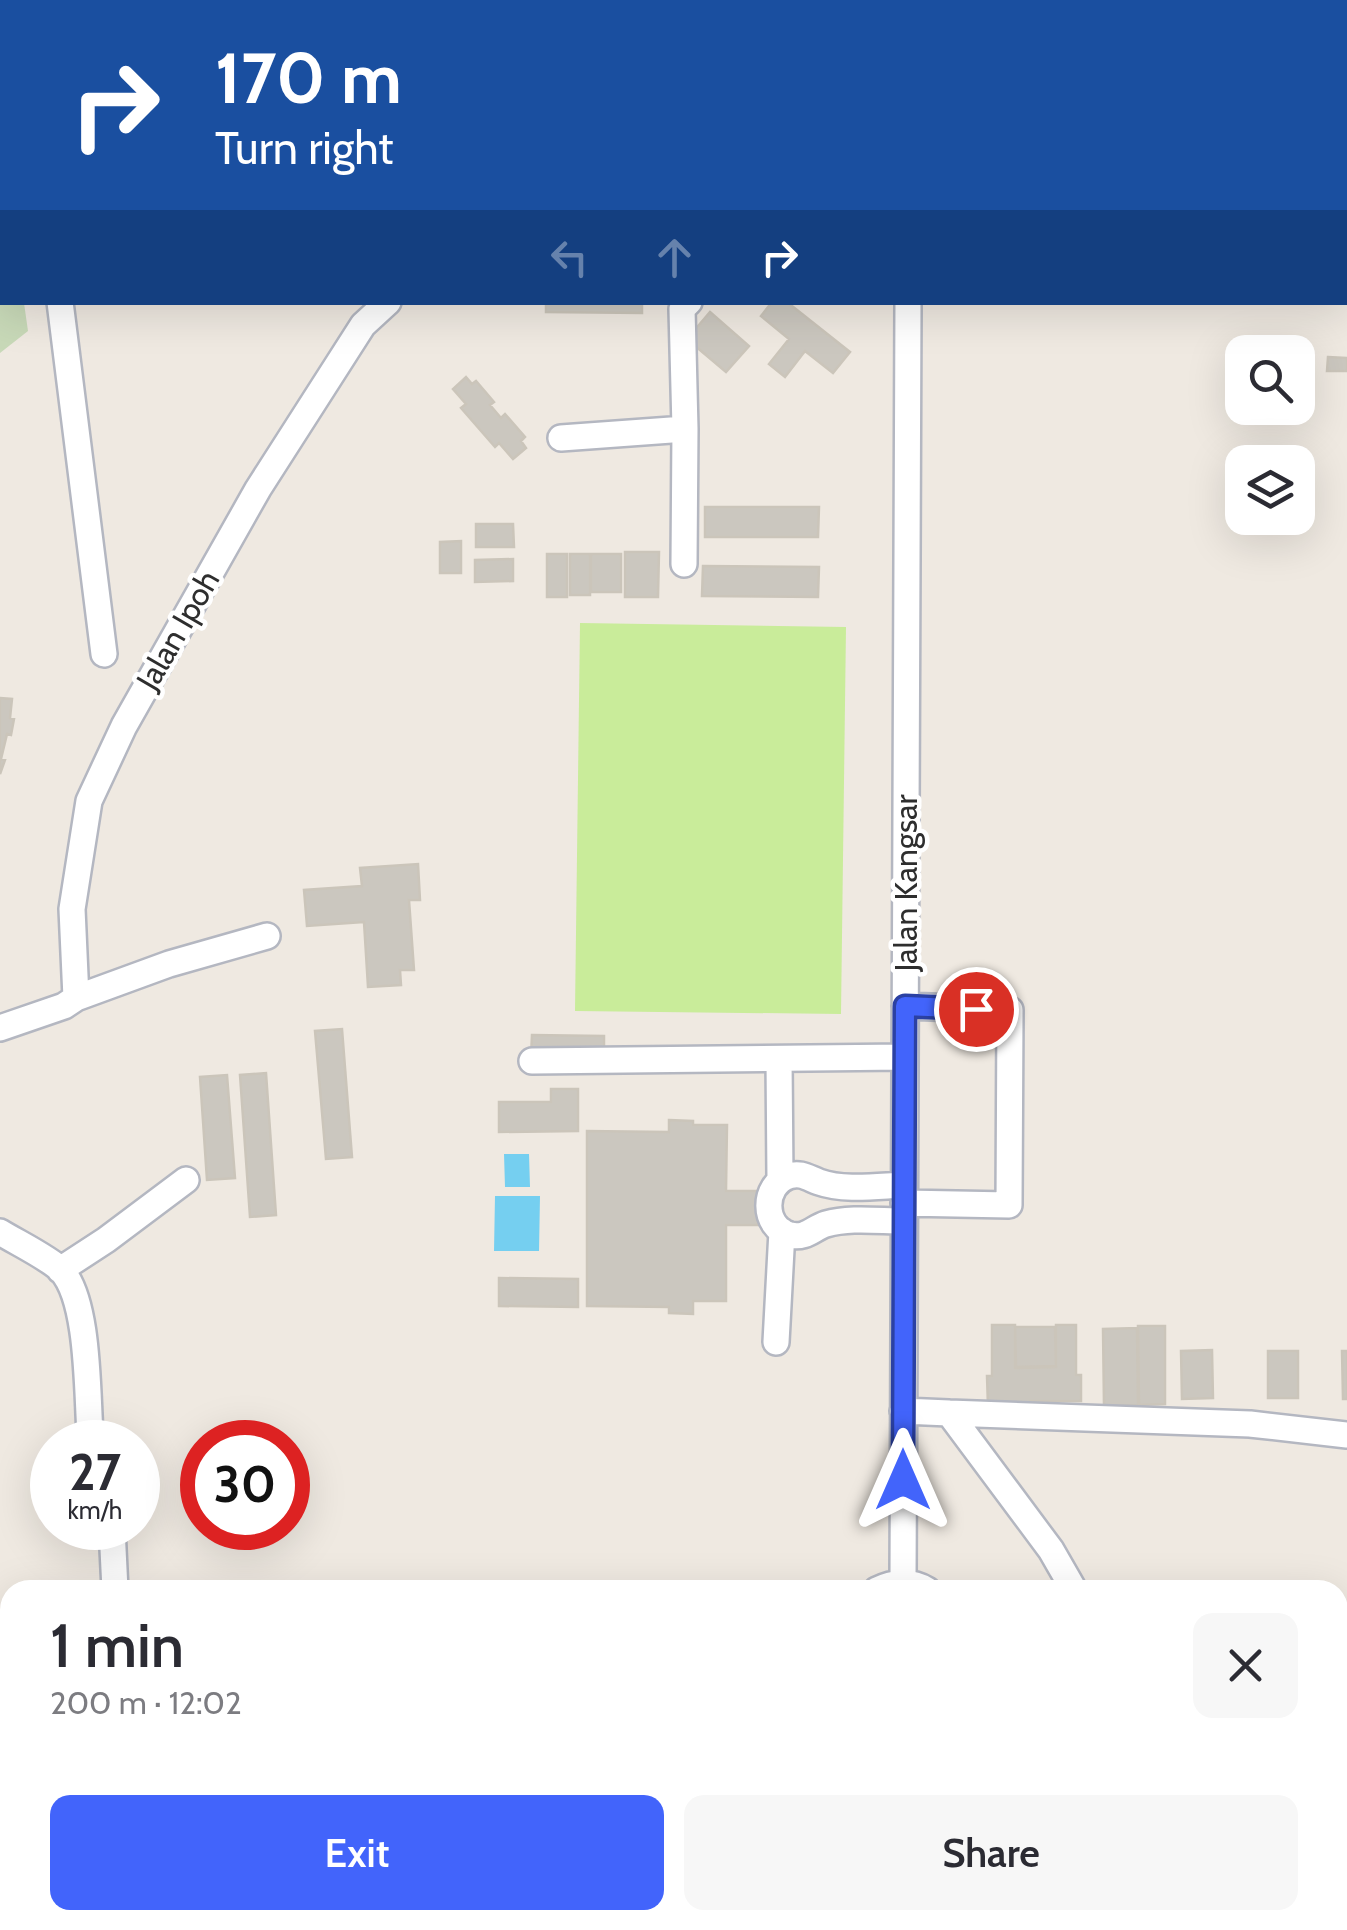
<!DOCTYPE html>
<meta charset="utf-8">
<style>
body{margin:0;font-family:Cabin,sans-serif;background:#f7f7f7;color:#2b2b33;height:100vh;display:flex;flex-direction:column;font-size:38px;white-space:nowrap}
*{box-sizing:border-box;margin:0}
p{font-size:32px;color:#7c7c81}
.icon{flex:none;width:55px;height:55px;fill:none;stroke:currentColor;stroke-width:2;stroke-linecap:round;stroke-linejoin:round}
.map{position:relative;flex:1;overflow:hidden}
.side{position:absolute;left:0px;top:1580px;width:1348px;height:350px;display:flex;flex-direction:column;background:#fff;border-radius:30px 30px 0 0;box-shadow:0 10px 40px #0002}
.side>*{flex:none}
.top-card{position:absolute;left:0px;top:0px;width:1348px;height:305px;box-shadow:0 10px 40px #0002;background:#1a4fa0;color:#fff;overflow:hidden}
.fabs{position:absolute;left:1225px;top:335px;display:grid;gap:20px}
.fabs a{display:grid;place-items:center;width:90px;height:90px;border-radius:20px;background:#fff;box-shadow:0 10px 40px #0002;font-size:50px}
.speed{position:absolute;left:30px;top:1420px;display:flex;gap:20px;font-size:50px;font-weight:700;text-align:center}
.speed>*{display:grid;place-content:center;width:130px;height:130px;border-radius:50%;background:#fff;box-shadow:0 10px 40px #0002;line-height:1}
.speed small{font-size:25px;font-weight:400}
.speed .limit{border:15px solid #d22;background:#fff;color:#111}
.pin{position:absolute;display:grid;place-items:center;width:85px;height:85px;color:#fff;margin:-42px;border:5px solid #fff;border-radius:50%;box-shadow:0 2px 10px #0007}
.me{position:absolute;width:110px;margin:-55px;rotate:0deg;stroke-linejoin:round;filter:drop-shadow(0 0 8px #0008)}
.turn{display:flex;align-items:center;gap:35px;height:210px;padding:0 50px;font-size:45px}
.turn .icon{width:130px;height:130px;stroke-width:2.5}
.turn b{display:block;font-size:70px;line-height:85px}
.lanes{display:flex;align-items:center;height:95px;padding:0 50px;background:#0003;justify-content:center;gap:50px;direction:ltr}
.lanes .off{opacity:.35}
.round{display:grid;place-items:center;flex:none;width:105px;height:105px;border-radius:20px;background:#f7f7f7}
.headline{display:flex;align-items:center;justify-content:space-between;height:170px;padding:0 50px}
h1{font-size:60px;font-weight:600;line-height:75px}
.action{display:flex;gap:20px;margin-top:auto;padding:20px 50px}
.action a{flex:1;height:115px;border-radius:20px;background:#4264fb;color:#fff;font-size:40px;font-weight:600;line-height:115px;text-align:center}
.action a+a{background:#f7f7f7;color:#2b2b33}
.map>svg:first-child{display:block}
</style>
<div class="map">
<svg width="1347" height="1930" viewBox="0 0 1347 1930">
<rect width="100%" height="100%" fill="#efe9e1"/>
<path fill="#f0e6d1" d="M942,0H1347V196H1345V2H942Z"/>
<path fill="#c8d9b8" d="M0,128L2,146V302L24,303L28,331L0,353Z"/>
<path fill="#c9ec9a" d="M580,623L846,627L841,1014L575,1011Z"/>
<path fill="#75cff0" d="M504,1154H529L530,1187H505Z
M495,1196H540L539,1251H494Z"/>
<path fill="#cbc7bf" stroke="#cbc5ba" stroke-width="2.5" d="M546,302H642V313L546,312Z
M772,302H787L850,352L833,373L805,351L785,377L769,364L789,339L761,316Z
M710,312L749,346L726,372L687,339Z
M1328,357L1347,358V371H1327Z
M466,377L472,384L476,381L494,402L490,405L501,418L505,414L525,437L521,441L526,448L513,459L499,443L495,447L461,408L466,404L453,389Z
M705,507H819L818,537H705Z
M476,524H513L514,547H476Z
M461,541V573H440V542Z
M625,552H659L658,597H625Z
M547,554H567V597H547Z
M570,554H590V595H570Z
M591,554H621V592H591Z
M513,559V581L475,582V560Z
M703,566L819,567L818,597L702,596Z
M0,698L12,699L10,718L14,719L11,735L7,734L1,759L5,760L0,774Z
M418,864L420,900H409L414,970H400L401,985L368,987L364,922L307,926L304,890L362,886L360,868Z
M342,1029L352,1157L326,1159L315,1031Z
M532,1035L604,1036V1058L531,1057Z
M266,1073L276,1215L250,1217L240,1075Z
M227,1075L235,1178L207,1180L200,1077Z
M551,1089H578V1131L499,1132V1102H551Z
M669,1120L693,1121V1125H727L726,1191H758V1225H726V1301H693V1314L669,1313V1307L587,1306V1131L669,1132Z
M499,1278L578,1279V1307L499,1306Z
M992,1325H1015V1368L1056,1367V1325H1076V1375H1081V1401H1030V1407H988L987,1376H992Z
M1138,1326H1165V1404L1139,1405Z
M1015,1327H1055L1056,1366L1016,1367Z
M1137,1328L1138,1405L1104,1406L1103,1329Z
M1212,1350L1213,1398L1182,1399L1181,1351Z
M1268,1351H1298V1398H1268Z
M1342,1351H1347V1399H1343Z
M1338,1678L1347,1681V1728L1338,1725Z
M608,1920H634L642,1930H595Z
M1074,1920H1108L1109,1930H1074Z"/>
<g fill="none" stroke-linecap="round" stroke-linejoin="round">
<g stroke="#b4b7c1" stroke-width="30">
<path id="minor" d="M2,0L3,2
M241,0L242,2
M135,2V0
M822,2V0
M912,2V0
M0,148L2,162
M1345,228H1347
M60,302L104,654
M561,438L685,429
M684,564L685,429L682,309L689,302
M76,998L72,909L89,801L124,726L258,489L363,325L388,302
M0,1028L64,1006L76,998L169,964L267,936
M779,1059L780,1180
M532,1061L905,1057
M904,1203L1009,1205L1010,1010L905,1006
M904,1221C879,1221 850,1217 826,1224C813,1228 806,1239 790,1235C762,1227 762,1185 789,1176C801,1172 808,1178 819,1182C844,1191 878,1186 904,1185
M0,1232C16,1242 49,1258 61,1270C89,1300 87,1392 90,1433L92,1442
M60,1270L106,1240L186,1180
M776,1342L782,1231
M903,1411L949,1413L1051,1550L1074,1590
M949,1413L1250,1424L1347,1435
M112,1528L115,1590
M903,1583L908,302
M877,1590C893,1582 911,1580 927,1590
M0,1755L10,1754
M1338,1783L1347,1787
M1149,1920L1150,1930
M562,1930L574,1920"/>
</g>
<use href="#minor" stroke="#fff" stroke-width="25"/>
</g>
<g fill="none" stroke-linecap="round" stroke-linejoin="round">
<g stroke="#2b41a3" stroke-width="25">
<path id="route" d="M903,1480L905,1006L976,1009"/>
</g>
<use href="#route" stroke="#4264fb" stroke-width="18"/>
</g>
<g text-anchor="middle" stroke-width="9" stroke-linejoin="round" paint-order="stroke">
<g font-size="32" fill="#2e2e2e" stroke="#fff">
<text transform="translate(178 630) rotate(-60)" y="11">Jalan Ipoh</text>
<text transform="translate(906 883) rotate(-90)" y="11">Jalan Kangsar</text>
</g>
</g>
</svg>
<div class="fabs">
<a><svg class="icon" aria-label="search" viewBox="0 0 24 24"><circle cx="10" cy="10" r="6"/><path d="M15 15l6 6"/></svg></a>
<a><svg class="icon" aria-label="layers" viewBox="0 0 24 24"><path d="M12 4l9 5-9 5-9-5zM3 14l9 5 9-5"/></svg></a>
</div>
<div class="speed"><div>27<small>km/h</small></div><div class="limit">30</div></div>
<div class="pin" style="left:976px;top:1009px;background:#d93025"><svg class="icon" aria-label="arrive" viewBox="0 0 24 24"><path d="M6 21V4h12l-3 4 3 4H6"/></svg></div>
<svg class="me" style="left:903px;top:1480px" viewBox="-20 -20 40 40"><path d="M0-17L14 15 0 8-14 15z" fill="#4264fb" stroke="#fff" stroke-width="4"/></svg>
<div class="top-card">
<div class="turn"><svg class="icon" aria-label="right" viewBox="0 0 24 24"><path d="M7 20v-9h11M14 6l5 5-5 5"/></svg><div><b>170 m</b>Turn right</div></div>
<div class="lanes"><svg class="icon off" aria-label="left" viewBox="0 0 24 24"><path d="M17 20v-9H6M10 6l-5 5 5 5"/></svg><svg class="icon off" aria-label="ahead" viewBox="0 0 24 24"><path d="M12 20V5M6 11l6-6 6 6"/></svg><svg class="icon" aria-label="right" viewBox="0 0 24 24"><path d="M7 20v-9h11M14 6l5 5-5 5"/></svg></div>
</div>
<section class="side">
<div class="headline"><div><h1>1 min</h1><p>200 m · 12:02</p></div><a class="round"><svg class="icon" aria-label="close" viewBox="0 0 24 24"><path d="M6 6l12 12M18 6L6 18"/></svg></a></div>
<div class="action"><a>Exit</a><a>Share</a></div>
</section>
</div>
